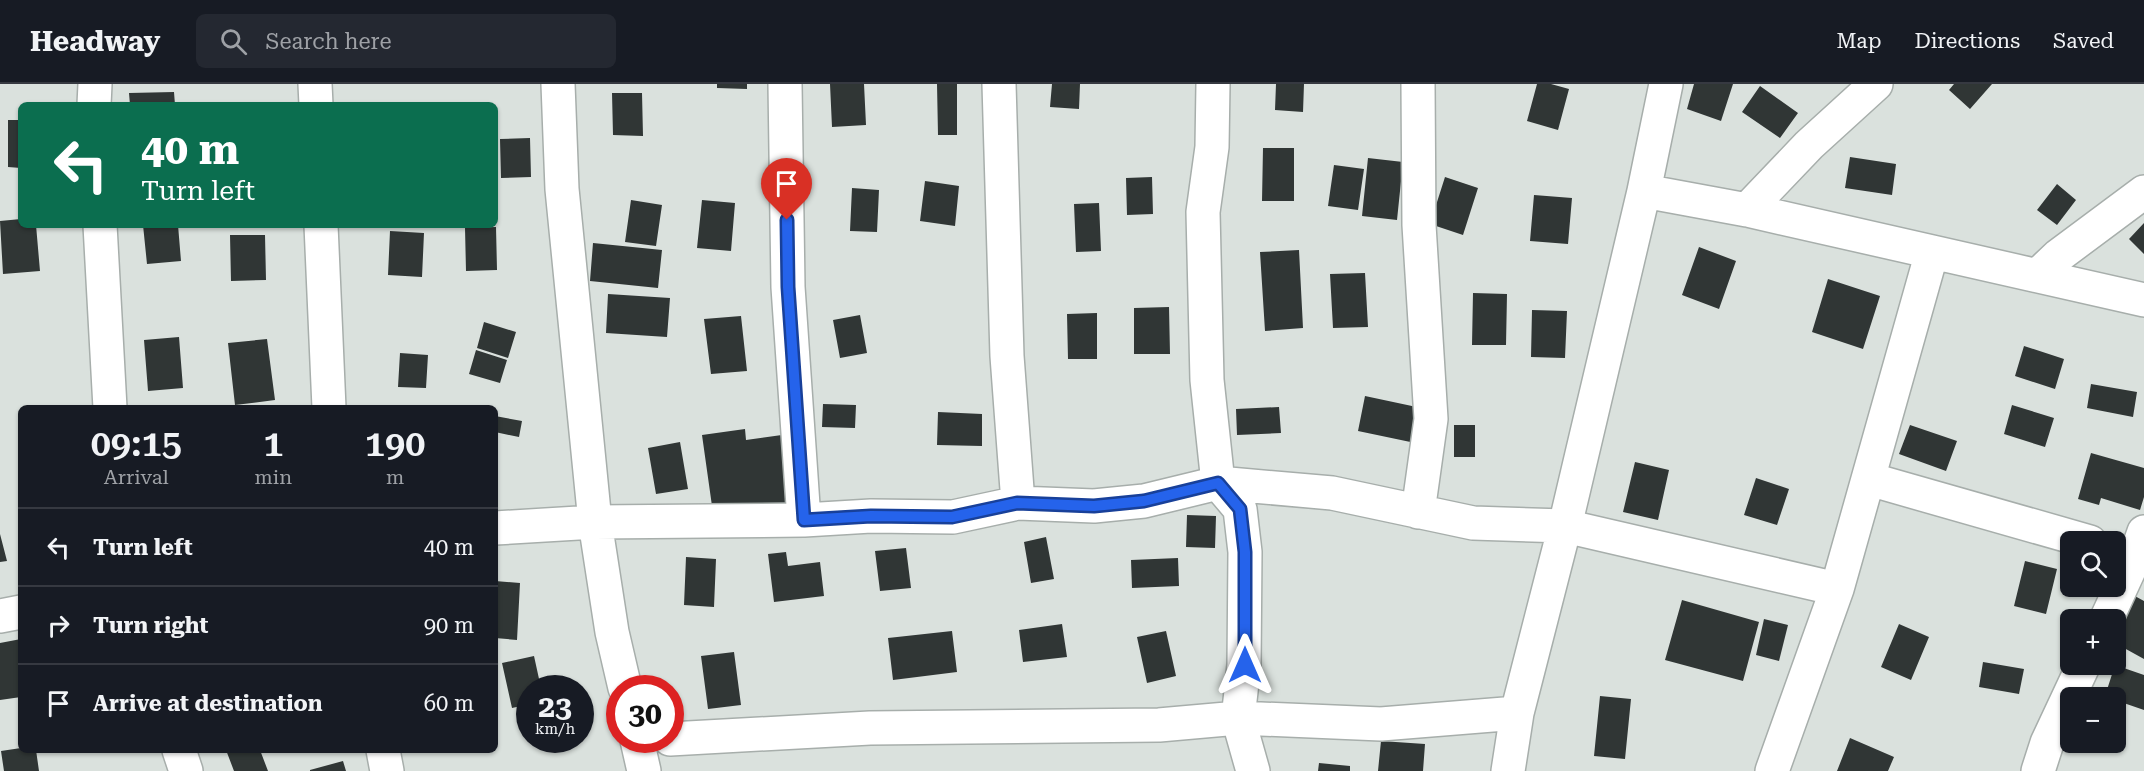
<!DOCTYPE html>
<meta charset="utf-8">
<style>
body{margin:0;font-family:"Roboto Serif",serif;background:#242831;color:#f1f3f6;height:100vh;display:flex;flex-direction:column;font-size:22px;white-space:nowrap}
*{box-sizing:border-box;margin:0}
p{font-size:20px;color:#9ea1a6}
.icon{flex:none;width:33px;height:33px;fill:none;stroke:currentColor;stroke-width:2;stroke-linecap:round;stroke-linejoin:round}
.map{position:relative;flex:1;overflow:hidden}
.drawer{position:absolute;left:18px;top:321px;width:480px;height:348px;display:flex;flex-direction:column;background:#171b24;border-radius:9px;box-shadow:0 2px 4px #0004}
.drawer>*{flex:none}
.guide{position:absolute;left:18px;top:18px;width:480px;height:126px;border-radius:9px;box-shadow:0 2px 4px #0004;background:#0b6e4f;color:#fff;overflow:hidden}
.fabs{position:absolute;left:2060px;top:447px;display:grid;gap:12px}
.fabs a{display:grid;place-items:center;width:66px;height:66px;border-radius:9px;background:#171b24;box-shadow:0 2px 4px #0004;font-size:30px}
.speed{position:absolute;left:516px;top:591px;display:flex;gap:12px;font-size:30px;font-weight:700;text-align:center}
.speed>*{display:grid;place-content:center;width:78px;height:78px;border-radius:50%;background:#171b24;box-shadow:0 2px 4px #0004;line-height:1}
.speed small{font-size:15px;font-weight:400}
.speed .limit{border:9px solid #d22;background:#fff;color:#111}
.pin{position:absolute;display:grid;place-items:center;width:51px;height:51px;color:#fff;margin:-62px -26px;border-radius:50% 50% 50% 0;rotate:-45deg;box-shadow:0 0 6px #0007}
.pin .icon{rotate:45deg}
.me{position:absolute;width:66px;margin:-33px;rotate:0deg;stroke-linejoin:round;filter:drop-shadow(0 0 4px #0008)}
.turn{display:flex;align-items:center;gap:21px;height:126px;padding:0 24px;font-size:27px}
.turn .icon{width:78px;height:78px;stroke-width:2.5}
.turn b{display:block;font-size:42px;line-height:51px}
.eta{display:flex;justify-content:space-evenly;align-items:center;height:102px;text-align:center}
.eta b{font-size:36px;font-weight:600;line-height:42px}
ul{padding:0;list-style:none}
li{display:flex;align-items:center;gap:18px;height:78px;padding:0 24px;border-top:2px solid #363941}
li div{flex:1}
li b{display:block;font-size:22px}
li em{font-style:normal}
header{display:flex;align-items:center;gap:36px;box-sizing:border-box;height:84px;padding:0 30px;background:#171b24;border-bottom:2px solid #363941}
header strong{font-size:28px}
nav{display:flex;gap:33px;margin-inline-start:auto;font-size:21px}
.search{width:420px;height:54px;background:#242831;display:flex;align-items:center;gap:15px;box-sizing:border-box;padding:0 21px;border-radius:9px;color:#9ea1a6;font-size:22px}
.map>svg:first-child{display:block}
</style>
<header>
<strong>Headway</strong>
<div class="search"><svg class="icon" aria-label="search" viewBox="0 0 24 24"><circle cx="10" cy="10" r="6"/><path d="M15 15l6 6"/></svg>Search here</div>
<nav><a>Map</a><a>Directions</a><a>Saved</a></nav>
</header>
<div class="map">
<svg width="2144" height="687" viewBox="0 0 2144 687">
<rect width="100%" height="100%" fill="#dae1dd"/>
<path fill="#303635" d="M717,0H747V5L717,4Z
M830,0H864L866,41L832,43Z
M937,0H957V51H938Z
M1052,0H1080L1079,25L1050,23Z
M1276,0H1304L1303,28L1275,26Z
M1537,0H1551L1569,5L1558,46L1527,37Z
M1694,0H1733L1721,37L1687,25Z
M1954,0H1992L1970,25L1949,6Z
M1760,2L1798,29L1780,54L1742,28Z
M174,8L175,21H130L129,9Z
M612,9H642L643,52L613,51Z
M8,36H21V84L8,83Z
M530,54L531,93L501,94L500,55Z
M1263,64H1294V117H1262Z
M1850,73L1896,80L1892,111L1845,104Z
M1368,74L1403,78L1397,136L1362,132Z
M1334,81L1364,85L1358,126L1328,122Z
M1152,93L1153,130L1127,131L1126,94Z
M1445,93L1478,104L1463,151L1430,140Z
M925,97L959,102L955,142L920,137Z
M2057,100L2076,116L2057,141L2037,126Z
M852,104L879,106L877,148L850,147Z
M1534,111L1572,114L1568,160L1530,157Z
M631,116L662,121L656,162L625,158Z
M702,116L735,119L731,167L697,164Z
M1099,119L1101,167L1076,168L1074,120Z
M21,135V141H36L40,187L3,190L0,137Z
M2144,139V170L2129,155Z
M143,141H178L181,177L147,180Z
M496,143L497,186L466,187L465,144Z
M390,147L424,149L422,193L388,191Z
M230,151H265L266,196L231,197Z
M593,159L662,166L658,204L590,197Z
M1699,163L1736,177L1719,225L1682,211Z
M1299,166L1303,244L1265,247L1260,168Z
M1365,189L1368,243L1333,244L1330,190Z
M1828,195L1880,212L1863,265L1812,248Z
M1473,209L1507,210L1506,261H1472Z
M608,210L670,214L667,253L606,249Z
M1169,223L1170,270H1134V224Z
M1532,226L1567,227L1565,274L1531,273Z
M1097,229V275H1068L1067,230Z
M860,231L867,269L840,274L833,236Z
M741,232L747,287L711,290L704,235Z
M484,238L516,248L508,274L477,264Z
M179,253L183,304L148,307L144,256Z
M267,255L275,316L235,321L228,259Z
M2024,262L2064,275L2055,305L2015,292Z
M476,266L507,276L500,299L469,290Z
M400,269L428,271L426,304L398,303Z
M2091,300L2137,308L2133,333L2087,324Z
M1365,312L1426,325L1420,360L1358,347Z
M823,320L856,321L855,344L822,343Z
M2012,321L2054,334L2045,363L2004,350Z
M1279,323L1281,349L1237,351L1236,325Z
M938,328L982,330V362L937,361Z
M495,332L522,337L519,353L495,348Z
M1454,341H1475V373H1454Z
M1910,341L1957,357L1946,387L1899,370Z
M745,345L746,356L789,350L799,417L713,429L702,351Z
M680,358L688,405L656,410L648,364Z
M2091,369L2144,384V413L2140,426L2101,414L2099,421L2078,415Z
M1635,378L1669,386L1658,436L1623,428Z
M1756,394L1789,405L1777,441L1744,431Z
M1187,431L1216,432L1215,464L1186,463Z
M0,450L7,477L0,478Z
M1046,453L1054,495L1031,499L1024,458Z
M906,464L911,504L880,507L875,467Z
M786,468L788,482L820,478L824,512L774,518L768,470Z
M686,473L716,475L714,523L684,521Z
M1178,474L1179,502L1132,504L1131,476Z
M2025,477L2057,485L2046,530L2014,522Z
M495,497L520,499L517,556L495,554Z
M2133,511L2144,517V575L2115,559V544Z
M1682,516L1759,538L1743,597L1665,576Z
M1764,535L1788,541L1779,577L1756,571Z
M1062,540L1067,573L1023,578L1019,546Z
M1899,540L1929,553L1911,596L1881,583Z
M952,547L957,588L893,596L888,554Z
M1166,547L1176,592L1147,599L1137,553Z
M21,555V613L0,616V559Z
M734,568L741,621L708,625L701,572Z
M534,572L541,604H530V620L512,624L502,579Z
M1983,578L2024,585L2019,610L1979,603Z
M2115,581L2144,591V626L2115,616V614L2105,612Z
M1600,612L1631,615L1625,675L1594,672Z
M1850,654L1894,673L1888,687H1837Z
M1381,657L1425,660L1423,687H1378Z
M21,664V666H36L39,687H4L1,667Z
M226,666H260L268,687H234Z
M343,677L346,687H310V686Z
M1319,679L1350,682V687H1318Z"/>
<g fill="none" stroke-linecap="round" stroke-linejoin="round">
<g stroke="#a7aeab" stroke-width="36">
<path id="minor" d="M315,0L316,21
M558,0L562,105L595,438L612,548L625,604
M785,0L788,203L804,436
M999,0L1007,272L1018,419
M1213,0L1212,63L1203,128L1207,296L1218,399L1240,425L1245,468L1244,581L1238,634L1253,687
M94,21L95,0
M1644,107L1747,126L2144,216
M1747,126L1809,61L1876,0
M100,141L110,324
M321,141L329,324
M2038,191L2058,172L2144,108
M1869,395L2090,458
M1418,428L1431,335L1419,141L1418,0
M495,444L595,438L804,436L871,432L953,433L1018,419L1094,422L1144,417L1218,399L1332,409L1473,439L1565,442L1837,505
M0,532L21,528
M2106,536L2136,471L2144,448
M670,655L870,644L1159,641L1238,634L1381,640L1517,629
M637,656L644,687
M179,666L186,687
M383,666L387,687
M1508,687L1517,629L1565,442L1644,107L1666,0
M1772,687L1837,505L1932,168
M2038,687L2047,659L2084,580"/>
</g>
<use href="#minor" stroke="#fff" stroke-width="33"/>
</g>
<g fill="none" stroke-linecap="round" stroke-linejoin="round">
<g stroke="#184099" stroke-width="15">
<path id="route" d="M787,136L788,203L804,436L871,432L952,433L1017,419L1094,422L1144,417L1218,399L1240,425L1245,468V581"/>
</g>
<use href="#route" stroke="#2563eb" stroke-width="10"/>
</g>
</svg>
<div class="fabs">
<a><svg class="icon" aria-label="search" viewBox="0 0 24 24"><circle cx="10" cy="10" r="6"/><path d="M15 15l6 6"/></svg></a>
<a>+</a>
<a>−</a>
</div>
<div class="speed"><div>23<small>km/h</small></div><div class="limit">30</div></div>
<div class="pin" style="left:787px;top:136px;background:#d93025"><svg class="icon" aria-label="arrive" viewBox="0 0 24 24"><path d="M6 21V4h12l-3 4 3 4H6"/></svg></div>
<svg class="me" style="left:1245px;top:581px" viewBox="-20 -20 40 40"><path d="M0-17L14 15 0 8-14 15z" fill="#2563eb" stroke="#fff" stroke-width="4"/></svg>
<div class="guide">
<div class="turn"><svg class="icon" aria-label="left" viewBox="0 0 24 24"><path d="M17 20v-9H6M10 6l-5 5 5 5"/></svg><div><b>40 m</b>Turn left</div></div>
</div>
<section class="drawer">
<div class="eta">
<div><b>09:15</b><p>Arrival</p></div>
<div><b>1</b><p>min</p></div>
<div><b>190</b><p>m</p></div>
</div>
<ul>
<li><svg class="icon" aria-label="left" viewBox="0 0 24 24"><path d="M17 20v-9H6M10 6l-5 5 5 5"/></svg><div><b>Turn left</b></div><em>40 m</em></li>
<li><svg class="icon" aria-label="right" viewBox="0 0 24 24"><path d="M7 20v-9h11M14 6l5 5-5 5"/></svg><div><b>Turn right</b></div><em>90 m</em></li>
<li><svg class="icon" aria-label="arrive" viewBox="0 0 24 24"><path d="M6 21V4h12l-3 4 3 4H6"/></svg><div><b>Arrive at destination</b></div><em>60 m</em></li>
</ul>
</section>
</div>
